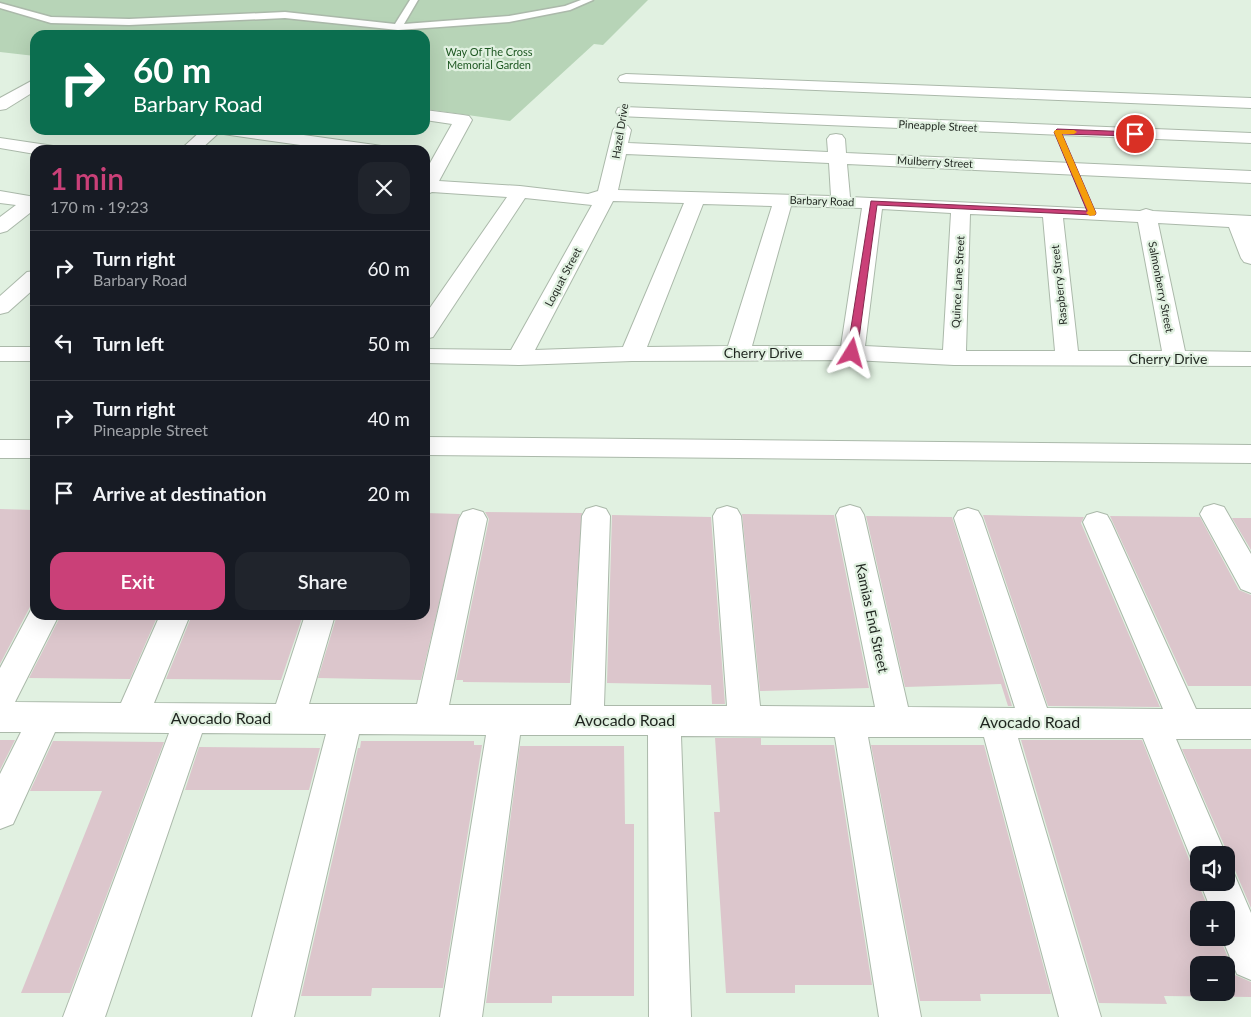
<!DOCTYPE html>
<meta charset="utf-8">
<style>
body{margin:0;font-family:Lato,sans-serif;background:#20242c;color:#f1f3f6;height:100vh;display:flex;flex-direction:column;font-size:19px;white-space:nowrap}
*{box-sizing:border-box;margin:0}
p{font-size:16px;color:#9ea1a6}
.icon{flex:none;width:28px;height:28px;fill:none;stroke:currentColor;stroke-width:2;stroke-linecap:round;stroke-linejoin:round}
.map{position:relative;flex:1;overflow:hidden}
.details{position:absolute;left:30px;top:145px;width:400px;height:475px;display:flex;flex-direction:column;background:#171b24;border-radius:15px;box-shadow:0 5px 20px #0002}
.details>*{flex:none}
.hud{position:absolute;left:30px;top:30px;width:400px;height:105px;border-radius:15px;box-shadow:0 5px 20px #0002;background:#0b6e4f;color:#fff;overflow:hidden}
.controls{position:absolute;left:1190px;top:846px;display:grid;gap:10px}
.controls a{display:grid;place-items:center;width:45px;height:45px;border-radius:10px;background:#171b24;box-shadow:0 5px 20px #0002;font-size:25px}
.pin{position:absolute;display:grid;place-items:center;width:42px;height:42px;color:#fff;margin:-21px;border:2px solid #fff;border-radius:50%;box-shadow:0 1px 5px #0007}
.me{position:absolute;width:55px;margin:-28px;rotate:8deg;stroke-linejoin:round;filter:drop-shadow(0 0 4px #0008)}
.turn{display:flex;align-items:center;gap:18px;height:105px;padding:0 20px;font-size:22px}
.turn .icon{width:65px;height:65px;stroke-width:2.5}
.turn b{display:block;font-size:35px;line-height:42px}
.round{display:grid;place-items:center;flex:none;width:52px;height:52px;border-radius:15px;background:#20242c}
.headline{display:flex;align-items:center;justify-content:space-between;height:85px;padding:0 20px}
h1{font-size:30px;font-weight:600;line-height:38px;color:#ca4078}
.primary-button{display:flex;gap:10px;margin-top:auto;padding:10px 20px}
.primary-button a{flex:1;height:58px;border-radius:15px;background:#ca4078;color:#fff;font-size:20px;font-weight:600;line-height:58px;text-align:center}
.primary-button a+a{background:#20242c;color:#f1f3f6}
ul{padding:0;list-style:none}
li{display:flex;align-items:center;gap:15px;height:75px;padding:0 20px;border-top:1px solid #363941}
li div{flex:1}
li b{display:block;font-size:19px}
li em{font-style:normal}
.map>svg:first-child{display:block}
</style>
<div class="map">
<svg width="1251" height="1017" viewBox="0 0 1251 1017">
<rect width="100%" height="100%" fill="#e1f1e1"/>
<path fill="#b7d4b7" d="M0,0H648L603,45L594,44L510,121L425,109V35H35V56L0,52Z"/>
<path fill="#dcc6cc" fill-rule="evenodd" d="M0,509L35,510V604L31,605L0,664Z
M485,512L582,513L570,683L463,682V680H456L489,519Z
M425,513L460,514L421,680L318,678L337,615H425Z
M742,514L834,515L869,688L760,691Z
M612,515L711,517L725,704H712L711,685L607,683Z
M983,515L1084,517L1081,523L1160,707L1048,706Z
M866,516L952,517L1012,706H1008L1001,684L905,687Z
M1110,516L1200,517L1239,590L1251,595V686H1188Z
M1232,518H1251V550Z
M61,615H158L130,679L29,678Z
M192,615H303L281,680L166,679Z
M715,738H761V745H834L872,985H795V993H726L714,812H720Z
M0,740H15L0,770Z
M1021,740H1142L1193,869L1199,871L1198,883L1209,910H1199V938H1220L1235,975L1251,982V997L1164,996L1167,1004L1099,1003ZM1199,965H1226V992H1199Z
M53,741L164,742L70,993H21L102,791H30Z
M361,741H474V745H482L443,988H372L371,996H301L358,748H360Z
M871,745H984L1051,994H980L981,1001H920Z
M520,746H624L625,824H634V996H552V1003H486Z
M199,747L320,748L309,790H185Z
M1182,749H1251V908L1234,868L1226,864L1228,854Z"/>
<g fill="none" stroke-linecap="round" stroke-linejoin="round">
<g stroke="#abb9aa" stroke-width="3">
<path id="lane" d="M410,0H418L404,24L509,16L565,6L581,0H593L570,10L509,22L398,30L285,18L129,25L51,23L0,8V3L51,17L129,19L285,12L395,24Z"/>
</g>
<g stroke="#abb9aa" stroke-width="2">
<path id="street" d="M626,74L1251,98V108L620,82L618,79L620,76Z
M35,79V91L6,109L0,110V98Z
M624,107L1251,133V143L618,116L616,112L618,108Z
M425,110L463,115L469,116L472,120L439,181L520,186L588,194L598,191L613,130L616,126L622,125L628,126L631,130L628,143L828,152L827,139L830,135L836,134L842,135L845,139L846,153L1251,171V183L847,164L850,197L1140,211L1146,209L1153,211L1251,216V264L1244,262L1241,258L1229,227L1158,223L1185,351L1251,352V366L954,365L852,360L632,361L519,365L425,363V349L511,350L592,205L525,198L433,337L425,339V315L507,197L432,192L425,195V172L452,124L425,120ZM626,154L829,163L831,196L618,190ZM613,201L684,203L623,347L535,350ZM703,204L772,206L728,346L647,347ZM791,206L862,208L841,346H752ZM882,209L951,213L943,350L865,346ZM970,214L1043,217L1055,351H966ZM1063,218L1138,222L1162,351H1078Z
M202,130H268L375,145L381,146L384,150H336L230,135L224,134L222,130L200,150H180Z
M0,138L47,145L53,146L56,150H35V154L0,148Z
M0,191L35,197V209L7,231L0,233V217L16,205L0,203Z
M35,271V288L8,312L0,314V296L27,272Z
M0,347H35V361H0Z
M425,437L1251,445V463L425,455Z
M0,440H35V458H0Z
M1214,504L1224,507L1251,554V593L1241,589L1200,514L1204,507Z
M850,505L860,508L864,515L908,707L1015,708L954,518L958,511L968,508L978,511L982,518L1047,708L1163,709L1083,522L1087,515L1097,512L1107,515L1111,522L1196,709H1251V739H1176L1226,855H1199V869L1195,868L1143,738H1018L1101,1017H1059L984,737H868L921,1017H879L835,737L681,736L691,1017H649L648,735H520L482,1017H440L486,735L359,734L294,1017H252L326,734L202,733L105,1017H63L169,733L55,732L13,824L0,829V774L21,732H0V668L33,606H35V615H59L15,702L121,703L160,615H190L154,703L276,704L305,615H335L309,704H417L459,519L463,512L473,509L483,512L487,519L449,705H571L582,516L586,509L596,506L606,509L610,516L604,706H727L713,516L717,509L727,506L737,509L741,516L760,706L875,707L836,515L840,508Z
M1226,866L1232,869L1251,913V980L1237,974L1222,938H1226V910H1211L1200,882H1226Z"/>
</g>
<use href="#lane" fill="#fff" fill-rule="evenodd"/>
<use href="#street" fill="#fff" fill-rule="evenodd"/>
</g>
<path fill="#ca4078" stroke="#832a4e" d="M1057,129L1135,132L1138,134L1135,136L1062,134L1096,213L1095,215L877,205L857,353L856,356H849L847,353L871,201L1087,211L1054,132Z"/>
<path fill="#f59e0b" d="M1055,130H1074L1077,132L1074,134H1062L1096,213L1095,215L1090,216L1086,213L1088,211L1054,132Z"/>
<g text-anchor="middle" stroke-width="4.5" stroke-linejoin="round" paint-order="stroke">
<g font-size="11" fill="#1e5722" stroke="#e1f1e1">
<text x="489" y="56">Way Of The Cross<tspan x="489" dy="13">Memorial Garden</tspan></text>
</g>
<g font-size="11" fill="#1f251f" stroke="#e1f1e1">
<text transform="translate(938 126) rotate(3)" y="4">Pineapple Street</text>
<text transform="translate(620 131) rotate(-81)" y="4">Hazel Drive</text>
<text transform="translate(935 162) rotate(3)" y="4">Mulberry Street</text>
<text transform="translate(822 201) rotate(2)" y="4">Barbary Road</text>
<text transform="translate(563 277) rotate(-62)" y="4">Loquat Street</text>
<text transform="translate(958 282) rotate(-87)" y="4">Quince Lane Street</text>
<text transform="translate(1059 285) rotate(-96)" y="4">Raspberry Street</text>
<text transform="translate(1161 287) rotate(79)" y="4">Salmonberry Street</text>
</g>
<g font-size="14" fill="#1f251f" stroke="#e1f1e1">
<text x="763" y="358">Cherry Drive</text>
<text x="1168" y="364">Cherry Drive</text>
<text transform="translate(872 618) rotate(78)" y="5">Kamias End Street</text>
</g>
<g font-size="16" fill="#1f251f" stroke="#e1f1e1">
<text x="221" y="724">Avocado Road</text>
<text x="625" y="726">Avocado Road</text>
<text x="1030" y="728">Avocado Road</text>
</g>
</g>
</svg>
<div class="controls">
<a><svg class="icon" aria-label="sound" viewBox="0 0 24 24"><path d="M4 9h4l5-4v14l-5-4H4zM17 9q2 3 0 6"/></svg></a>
<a>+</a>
<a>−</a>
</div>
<div class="pin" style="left:1135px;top:134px;background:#d93025"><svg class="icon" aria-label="arrive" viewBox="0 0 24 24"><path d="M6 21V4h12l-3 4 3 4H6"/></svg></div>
<svg class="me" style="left:852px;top:353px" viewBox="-20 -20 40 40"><path d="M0-17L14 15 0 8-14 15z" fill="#ca4078" stroke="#fff" stroke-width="4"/></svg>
<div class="hud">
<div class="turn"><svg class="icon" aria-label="right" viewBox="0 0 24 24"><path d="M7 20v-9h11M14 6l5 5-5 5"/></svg><div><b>60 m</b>Barbary Road</div></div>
</div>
<section class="details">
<div class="headline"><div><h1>1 min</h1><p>170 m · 19:23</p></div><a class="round"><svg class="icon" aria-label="close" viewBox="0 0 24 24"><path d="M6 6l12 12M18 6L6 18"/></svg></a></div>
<ul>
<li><svg class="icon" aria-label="right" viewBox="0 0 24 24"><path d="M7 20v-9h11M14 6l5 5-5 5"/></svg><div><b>Turn right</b><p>Barbary Road</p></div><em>60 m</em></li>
<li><svg class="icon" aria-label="left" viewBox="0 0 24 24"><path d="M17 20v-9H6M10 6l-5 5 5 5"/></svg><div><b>Turn left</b></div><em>50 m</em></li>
<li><svg class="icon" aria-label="right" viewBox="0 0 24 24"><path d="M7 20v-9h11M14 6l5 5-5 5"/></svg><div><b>Turn right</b><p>Pineapple Street</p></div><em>40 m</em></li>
<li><svg class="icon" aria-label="arrive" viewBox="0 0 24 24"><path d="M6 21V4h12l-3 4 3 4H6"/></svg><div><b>Arrive at destination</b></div><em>20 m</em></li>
</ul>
<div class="primary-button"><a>Exit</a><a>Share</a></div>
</section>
</div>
